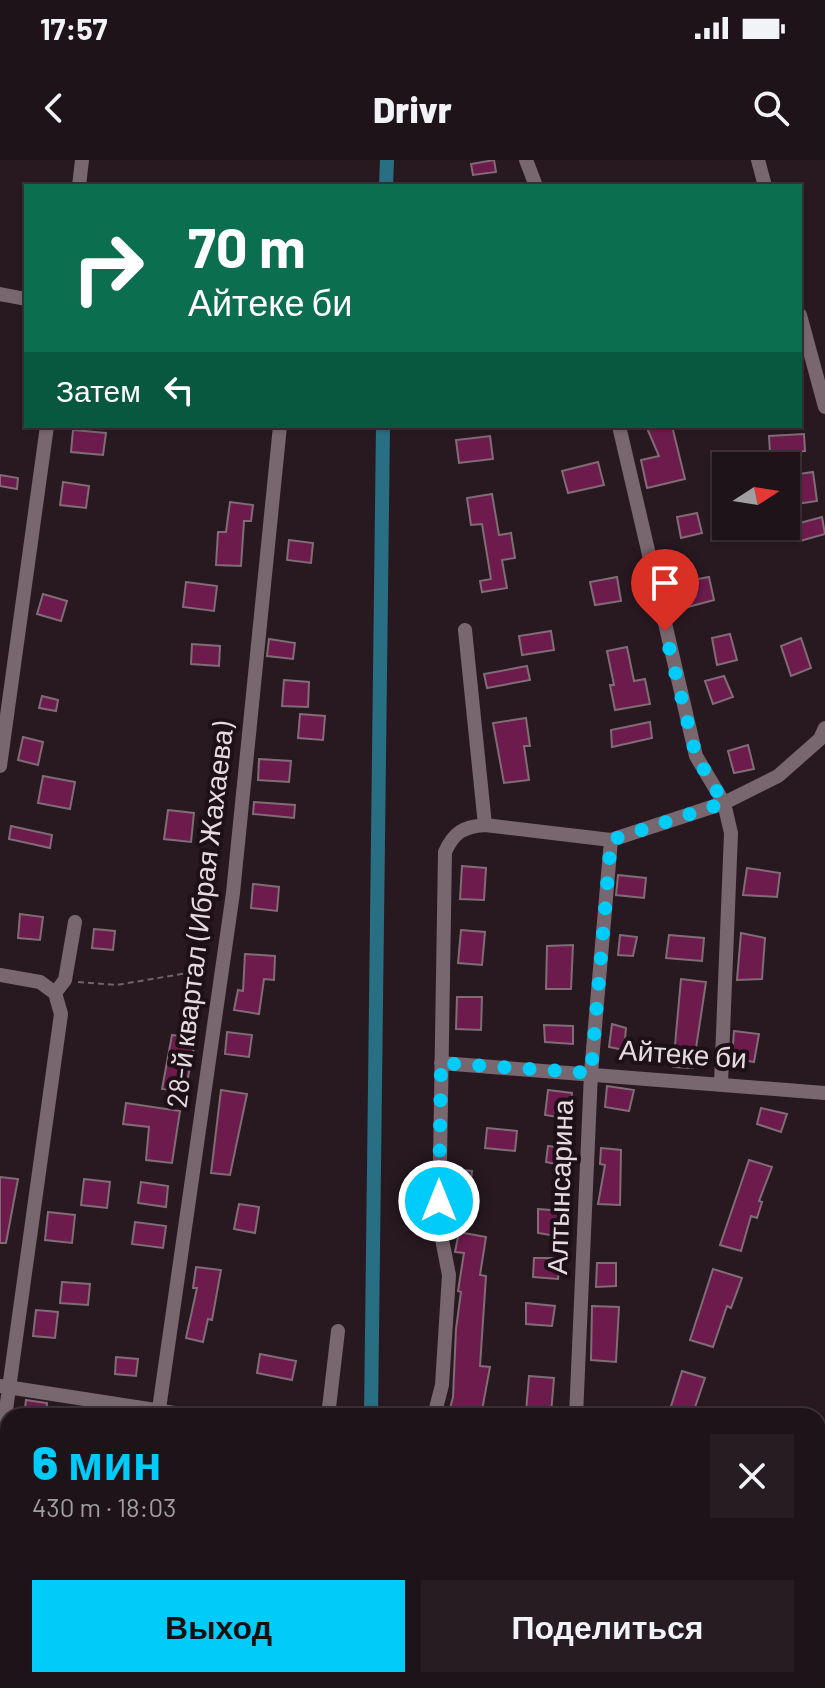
<!DOCTYPE html>
<html lang="ru">
<meta charset="utf-8">
<style>
body{margin:0;font-family:Barlow,sans-serif;background:#261c22;color:#f1f3f6;height:100vh;display:flex;flex-direction:column;font-size:30px;white-space:nowrap}
*{box-sizing:border-box;margin:0}
p{font-size:26px;color:#a19ea2}
.icon{flex:none;width:44px;height:44px;fill:none;stroke:currentColor;stroke-width:2;stroke-linecap:round;stroke-linejoin:round}
.map{position:relative;flex:1;overflow:hidden}
.details{position:absolute;left:0px;top:1248px;width:826px;height:280px;display:flex;flex-direction:column;background:#1e1319;border-radius:24px 24px 0 0;box-shadow:0 2px 6px #0004,0 0 0 2px #3c3238}
.details>*{flex:none}
.top-card{position:absolute;left:24px;top:24px;width:778px;height:244px;border-radius:0px;box-shadow:0 2px 6px #0004,0 0 0 2px #3c3238;background:#0b6e4f;color:#fff;overflow:hidden}
.needle{width:52px;rotate:78deg}
.buttons{position:absolute;left:712px;top:292px;display:grid;gap:16px}
.buttons a{display:grid;place-items:center;width:88px;height:88px;border-radius:0px;background:#1e1319;box-shadow:0 2px 6px #0004,0 0 0 2px #3c3238;font-size:40px}
.pin{position:absolute;display:grid;place-items:center;width:68px;height:68px;color:#fff;margin:-82px -34px;border-radius:50% 50% 50% 0;rotate:-45deg;box-shadow:0 0 8px #0007}
.pin .icon{rotate:45deg}
.me{position:absolute;width:88px;margin:-44px;rotate:0deg;stroke-linejoin:round;filter:drop-shadow(0 0 6px #0008)}
.turn{display:flex;align-items:center;gap:28px;height:168px;padding:0 32px;font-size:36px}
.turn .icon{width:104px;height:104px;stroke-width:2.5}
.turn b{display:block;font-size:56px;line-height:68px}
.then{display:flex;align-items:center;height:76px;padding:0 32px;background:#0003;gap:16px;font-size:30px}
.round{display:grid;place-items:center;flex:none;width:84px;height:84px;border-radius:0px;background:#261c22}
.summary{display:flex;align-items:center;justify-content:space-between;height:136px;padding:0 32px}
h1{font-size:48px;font-weight:800;line-height:60px;color:#01cbf9}
.button{display:flex;gap:16px;margin-top:auto;padding:16px 32px}
.button a{flex:1;height:92px;border-radius:0px;background:#01cbf9;color:#111;font-size:32px;font-weight:800;line-height:92px;text-align:center}
.button a+a{background:#261c22;color:#f1f3f6}
.status{display:flex;justify-content:space-between;align-items:center;height:56px;padding:0 40px;background:#1e1319;direction:ltr}
.status svg{height:22px;fill:currentColor}
header{display:flex;justify-content:space-between;align-items:center;height:104px;padding:0 32px;background:#1e1319;font-size:36px;font-weight:800}
.map>svg:first-child{display:block}
</style>
<div class="status"><b>17:57</b><svg viewBox="0 0 49 12"><path d="M0 12V9h3v3zM5 12V6h3v6zM10 12V3h3v9zM15 12V0h3v12zM26 1h20v11H26zM47 4h2v5h-2z"/></svg></div>
<header><svg class="icon" aria-label="back" viewBox="0 0 24 24"><path d="M15 5l-7 7 7 7"/></svg>Drivr<svg class="icon" aria-label="search" viewBox="0 0 24 24"><circle cx="10" cy="10" r="6"/><path d="M15 15l6 6"/></svg></header>
<div class="map">
<svg width="825" height="1528" viewBox="0 0 825 1528">
<rect width="100%" height="100%" fill="#281921"/>
<path fill="#296f84" d="M199,1520H263L262,1528H204Z"/>
<g fill="none" stroke-linecap="round" stroke-linejoin="round">
<path stroke="#296f84" stroke-width="14" d="M386,26L387,0
M371,1256L383,266
M368,1528V1520"/>
</g>
<path fill="#6d1b4d" stroke="#7f6c75" stroke-width="2" d="M494,0L496,12L473,15L471,4Z
M646,266H672L685,319L647,328L641,300L659,296Z
M73,270L106,273L103,295L71,292Z
M804,274L805,291L770,293L769,276Z
M490,276L493,299L459,303L456,280Z
M598,302L604,325L568,333L562,311Z
M813,312L817,341L796,344L792,315Z
M0,315L18,318L17,329L0,326Z
M63,322L89,326L86,348L60,345Z
M492,334L499,375L511,373L515,398L502,400L507,428L482,432L480,421L491,419L482,364L471,365L467,338Z
M230,342L253,345L251,361H244L241,406L216,405L218,372H226Z
M697,353L702,373L681,378L677,357Z
M822,357L825,374L800,381L796,364Z
M289,380L313,383L311,403L287,400Z
M617,417L621,441L595,445L590,422Z
M709,417L714,440L688,447L682,422Z
M186,422L217,426L214,451L183,447Z
M43,434L67,441L61,461L37,454Z
M551,471L554,490L522,495L519,476Z
M730,474L737,500L717,505L712,478Z
M801,478L811,508L791,516L781,486Z
M269,479L295,483L293,499L267,496Z
M192,484L220,486L219,506L191,504Z
M627,487L634,521L645,519L650,544L615,550L610,525H614L607,491Z
M527,506L530,520L487,528L484,514Z
M724,516L733,537L713,544L705,521Z
M284,520L309,522L308,547L282,546Z
M42,536L58,540L56,551L39,548Z
M300,554L325,556L323,580L298,578Z
M526,558L530,586H524L529,620L504,623L493,563Z
M650,562L652,578L612,587L611,570Z
M23,577L43,582L38,605L18,600Z
M748,585L754,609L734,613L728,591Z
M259,599L291,601L289,622L258,620Z
M43,616L75,622L70,649L38,643Z
M254,642L295,645L294,658L253,654Z
M168,650L194,653L191,682L164,679Z
M11,666L52,675L50,688L9,679Z
M462,706L486,708L484,740L460,739Z
M747,708L780,713L777,737L743,735Z
M618,715L646,718L644,738L616,735Z
M253,724L279,727L277,751L251,748Z
M20,754L43,757L40,780L18,778Z
M94,769L115,771L113,790L92,788Z
M461,770L485,772L482,805L458,803Z
M741,773L765,778L762,819L737,820Z
M620,775L637,777L633,796L618,795Z
M669,775L704,778L702,801L666,798Z
M573,785L571,829H546L547,786Z
M245,794L275,796L274,820L264,819L259,854L234,850L238,830L243,831Z
M681,819L706,822L693,908L673,907Z
M457,837H482L481,870L456,869Z
M612,864L626,868L624,890L609,887Z
M544,865L573,866V884L545,882Z
M734,871L759,874L754,902L732,898Z
M227,872L252,875L249,897L225,894Z
M172,875L196,878L185,932L162,929Z
M607,926L634,930L629,951L605,947Z
M221,930L247,934L230,1015L211,1013Z
M548,930L572,933L571,959L545,955Z
M126,943L180,951L172,1003L146,1000L149,967L123,964Z
M761,948L787,954L781,972L757,964Z
M487,968L517,971L515,991L485,988Z
M548,986L568,988L566,1006L546,1002Z
M601,988L621,990L620,1045L598,1044L605,1005L600,1004Z
M749,1000L772,1007L759,1041L762,1042L757,1058L751,1056L741,1091L720,1085Z
M450,1009L472,1011L469,1037L449,1035Z
M0,1017L18,1019L6,1083H0Z
M84,1019L110,1022L107,1048L81,1045Z
M141,1022L168,1026L166,1047L138,1043Z
M239,1044L259,1047L255,1073L234,1069Z
M538,1049L564,1051L562,1077L538,1073Z
M48,1052L75,1055L72,1083L45,1080Z
M135,1062L166,1066L163,1088L132,1084Z
M459,1072L486,1077L480,1115L486,1116L480,1206L490,1207L481,1256H448L453,1237L456,1169L461,1132L458,1131L464,1093L455,1092Z
M534,1098H560L558,1119L533,1117Z
M597,1103H616V1126L596,1127Z
M196,1107L221,1110L212,1160L208,1159L203,1182L186,1178L197,1128H193Z
M713,1109L742,1118L731,1148L727,1146L713,1187L690,1180Z
M62,1122L90,1124L88,1145L60,1143Z
M526,1143L555,1146L552,1166L526,1164Z
M592,1146L619,1147L616,1202L591,1200Z
M36,1150L58,1152L55,1178L33,1176Z
M260,1194L296,1201L292,1220L257,1213Z
M116,1197L138,1199L136,1216L115,1214Z
M682,1211L705,1218L692,1256H668Z
M529,1216L554,1218L551,1254L526,1252Z
M26,1240L47,1243L46,1256H24Z"/>
<g fill="none" stroke-linecap="round" stroke-linejoin="round">
<path stroke="#71636a" stroke-width="2" stroke-dasharray="6 4" stroke-linecap="butt" d="M78,822L116,825L206,810"/>
<path stroke="#796770" stroke-width="14" d="M526,0L536,26
M758,0L765,26
M79,26L82,0
M0,134L26,139
M800,155L825,247
M619,266L696,596L724,643L731,673L721,923
M465,470L485,665
M0,606L47,266
M0,815L40,822L55,833
M55,833L65,820L75,762
M441,903L825,933
M0,1226L194,1256
M158,1256L233,733L280,266
M328,1256L338,1171
M434,1256L442,1225L449,1115L439,1064L445,692C454,672 463,667 485,665L611,680L724,643L778,616L820,579L825,568
M576,1256L591,913L611,680
M0,1293L61,854L55,833
M121,1528L123,1520
M399,1528L400,1520
M565,1528V1520"/>
</g>
<g fill="none" stroke-linecap="round" stroke-linejoin="round">
<path stroke="#01cbf9" stroke-width="14" stroke-dasharray="0 25.2" d="M439,1041L441,903L591,913L611,680L724,643L696,596L665,471"/>
</g>
<g text-anchor="middle" stroke-width="8" stroke-linejoin="round" paint-order="stroke">
<g font-size="28" fill="#e5dbe0" stroke="#1e1017">
<text transform="translate(200 755) rotate(-83)" y="10">28-й квартал (Ибрая Жахаева)</text>
<text transform="translate(683 894) rotate(4)" y="10">Айтеке би</text>
<text transform="translate(560 1027) rotate(-88)" y="10">Алтынсарина</text>
</g>
</g>
</svg>
<div class="buttons">
<a><svg class="needle" viewBox="-14 -14 28 28"><path d="M0-13l5 13h-10z" fill="#e53935"/><path d="M0 13l5-13h-10z" fill="#a19ea2"/></svg></a>
</div>
<div class="pin" style="left:665px;top:471px;background:#d93025"><svg class="icon" aria-label="arrive" viewBox="0 0 24 24"><path d="M6 21V4h12l-3 4 3 4H6"/></svg></div>
<svg class="me" style="left:439px;top:1041px" viewBox="-20 -20 40 40"><circle r="17" fill="#01cbf9" stroke="#fff" stroke-width="3"/><path d="M0-11L8 9 0 5-8 9z" fill="#fff"/></svg>
<div class="top-card">
<div class="turn"><svg class="icon" aria-label="right" viewBox="0 0 24 24"><path d="M7 20v-9h11M14 6l5 5-5 5"/></svg><div><b>70 m</b>Айтеке би</div></div>
<div class="then">Затем<svg class="icon" aria-label="left" viewBox="0 0 24 24"><path d="M17 20v-9H6M10 6l-5 5 5 5"/></svg></div>
</div>
<section class="details">
<div class="summary"><div><h1>6 мин</h1><p>430 m · 18:03</p></div><a class="round"><svg class="icon" aria-label="close" viewBox="0 0 24 24"><path d="M6 6l12 12M18 6L6 18"/></svg></a></div>
<div class="button"><a>Выход</a><a>Поделиться</a></div>
</section>
</div>
